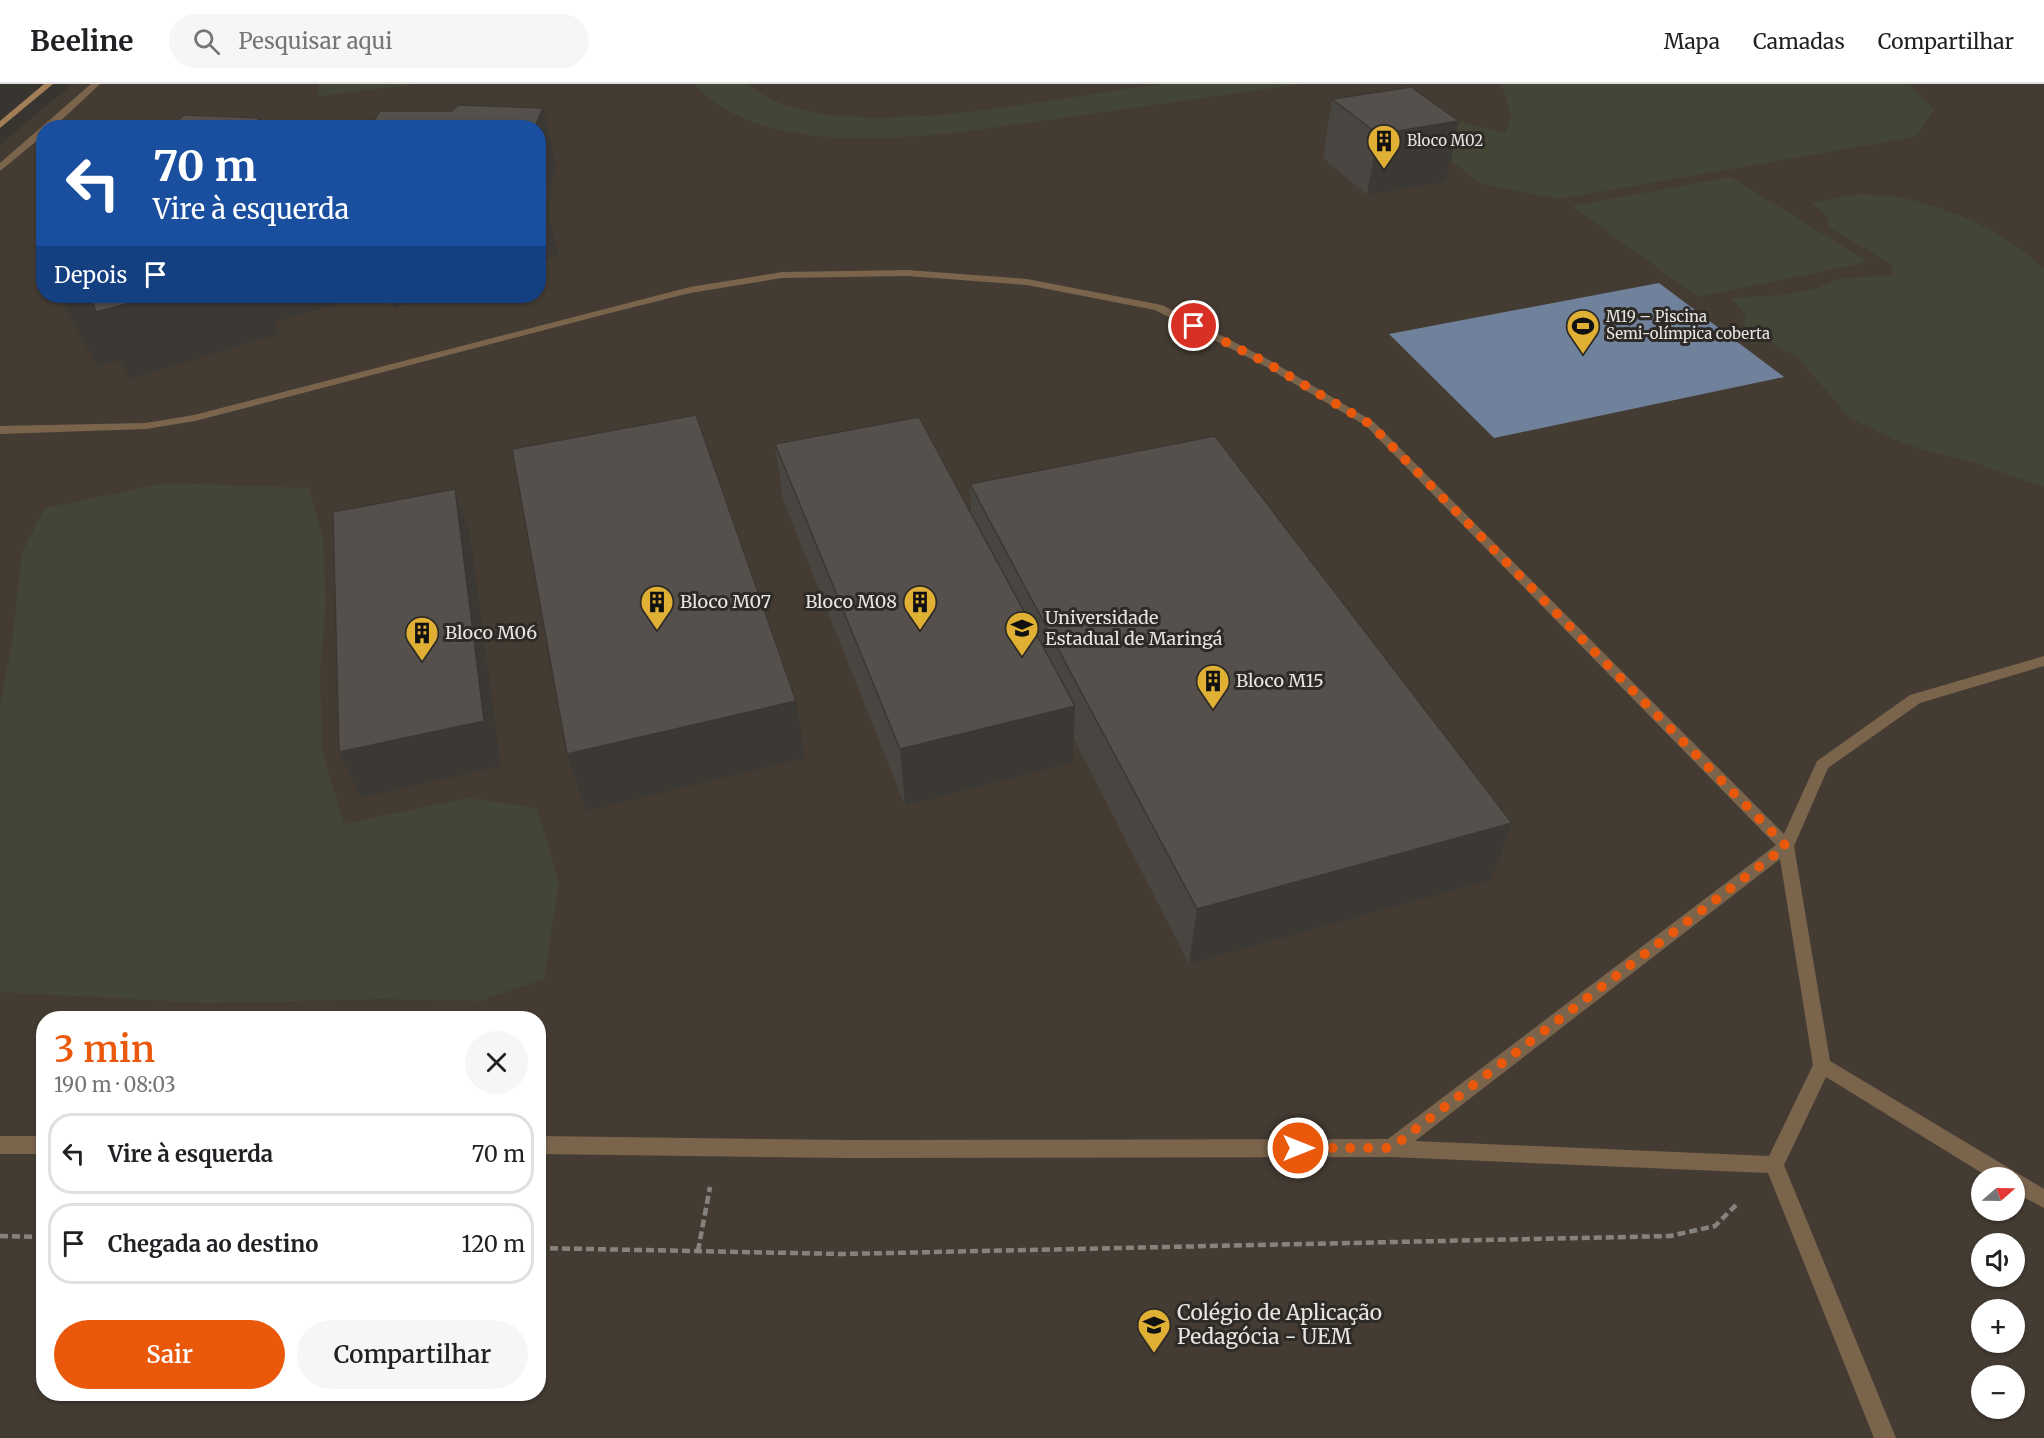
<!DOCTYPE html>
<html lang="pt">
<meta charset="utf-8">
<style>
body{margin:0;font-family:Merriweather,serif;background:#f6f6f6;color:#202124;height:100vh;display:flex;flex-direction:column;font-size:22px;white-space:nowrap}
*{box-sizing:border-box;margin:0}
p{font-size:20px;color:#757577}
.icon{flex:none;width:33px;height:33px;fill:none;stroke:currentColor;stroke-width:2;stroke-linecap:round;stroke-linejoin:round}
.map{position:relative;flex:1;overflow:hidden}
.details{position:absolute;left:36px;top:927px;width:510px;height:390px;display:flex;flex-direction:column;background:#fff;border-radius:24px;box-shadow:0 2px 4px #0004}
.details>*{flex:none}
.hud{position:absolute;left:36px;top:36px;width:510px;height:183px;border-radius:24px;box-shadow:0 2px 4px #0004;background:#1a4fa0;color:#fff;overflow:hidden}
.needle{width:39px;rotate:70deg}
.fabs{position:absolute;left:1971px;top:1083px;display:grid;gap:12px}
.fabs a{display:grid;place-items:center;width:54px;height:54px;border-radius:50%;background:#fff;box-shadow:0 2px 4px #0004;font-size:30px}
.pin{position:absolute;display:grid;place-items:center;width:51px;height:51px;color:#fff;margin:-26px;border:3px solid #fff;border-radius:50%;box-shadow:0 2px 6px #0007}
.me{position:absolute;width:66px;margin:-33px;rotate:90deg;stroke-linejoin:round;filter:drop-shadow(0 0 4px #0008)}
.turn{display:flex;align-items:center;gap:21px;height:126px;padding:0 18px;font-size:27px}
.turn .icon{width:78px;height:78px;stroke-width:2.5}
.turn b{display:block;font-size:42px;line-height:51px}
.then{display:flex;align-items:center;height:57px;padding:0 18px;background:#0003;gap:12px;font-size:22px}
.round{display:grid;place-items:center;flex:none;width:63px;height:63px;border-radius:32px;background:#f6f6f6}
.headline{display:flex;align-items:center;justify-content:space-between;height:102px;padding:0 18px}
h1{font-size:36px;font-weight:600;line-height:45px;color:#ea580c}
.primary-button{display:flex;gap:12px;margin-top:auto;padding:12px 18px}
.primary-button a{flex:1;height:69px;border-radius:36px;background:#ea580c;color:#fff;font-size:24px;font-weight:600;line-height:69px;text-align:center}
.primary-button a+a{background:#f6f6f6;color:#202124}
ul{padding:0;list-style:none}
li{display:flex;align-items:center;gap:18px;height:81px;margin:0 12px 9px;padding:0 6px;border:3px solid #e0e0e0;border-radius:24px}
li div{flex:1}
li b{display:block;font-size:22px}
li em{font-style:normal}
header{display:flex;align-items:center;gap:36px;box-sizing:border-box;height:84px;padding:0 30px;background:#fff;border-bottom:2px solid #e0e0e0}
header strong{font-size:28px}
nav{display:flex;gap:33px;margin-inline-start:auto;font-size:21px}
.search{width:420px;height:54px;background:#f6f6f6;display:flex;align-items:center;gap:15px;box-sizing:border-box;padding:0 21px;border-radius:33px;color:#757577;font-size:22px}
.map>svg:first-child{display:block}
</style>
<header>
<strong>Beeline</strong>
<div class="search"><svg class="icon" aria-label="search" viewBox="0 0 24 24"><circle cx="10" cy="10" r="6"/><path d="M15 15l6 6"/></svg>Pesquisar aqui</div>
<nav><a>Mapa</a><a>Camadas</a><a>Compartilhar</a></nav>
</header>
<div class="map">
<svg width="2044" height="1354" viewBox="0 0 2044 1354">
<rect width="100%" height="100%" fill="#38342f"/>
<path fill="#443c33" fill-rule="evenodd" d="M72,0H2044V1354H0V61ZM44,44H538V212H44ZM44,934H538V1310H44ZM1982,1094H2014V1126H1982ZM1982,1160H2014V1192H1982ZM1982,1226H2014V1258H1982ZM1982,1292H2014V1324H1982Z"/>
<path fill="#434636" d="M318,0H419L319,12Z
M694,0H748C826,71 1066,9 1166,0C1210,0 1257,0 1302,0L962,48C882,57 753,66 694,0Z
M1501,0H1909L1934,26L1915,53L1559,115L1481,100L1426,57L1402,22L1505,49L1512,33Z
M1731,93L1868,178L1698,213L1572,122Z
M1857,110C1871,111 1886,111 1899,113C1950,123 2007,149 2044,185V403L1975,379L1904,360L1850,334L1799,275L1742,240L1747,233L1731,214L1783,211L1817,204L1839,194L1893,192L1891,180L1828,143L1829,135L1812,119Z
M166,399L309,404L323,454L326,518L320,588L322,667L344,740L468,714L537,724L559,799L544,895L481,917L381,915L207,919L0,908V622L12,558L22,469L45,424Z"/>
<path fill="#70819b" d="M1659,199L1784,293L1494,354L1389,250Z"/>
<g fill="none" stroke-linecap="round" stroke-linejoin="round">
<path stroke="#86837f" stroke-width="4.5" stroke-dasharray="8 4" stroke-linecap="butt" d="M0,1152L44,1153
M538,1164L844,1170L1670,1152L1715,1142L1736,1121
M698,1167L710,1103"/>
<path fill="#7b644c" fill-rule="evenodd" d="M91,0H100L53,44H44V51L0,87V79Z
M907,186L1027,195L1162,221L1271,277L1374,338L1784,750L1817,677L1910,611L2044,572V582L1920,619L1828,684L1794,762L1830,977L2044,1105V1124L2014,1108V1094H1990L1826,993L1784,1081L1896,1354H1874L1768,1089L1391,1073L849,1074L538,1070V1052L849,1056L1388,1055L1776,761L1366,342L1263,281L1155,226L1027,201L907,192L782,194L690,209L610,229L195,337L146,345L0,350V342L146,339L194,331L690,203L782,188ZM1780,775L1813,981L1769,1072L1415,1057Z
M0,1052H44V1070H0Z"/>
<path fill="#a27e56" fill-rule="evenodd" d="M44,0H53L0,44V37Z"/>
</g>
<path fill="#494540" d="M1332,15L1446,98L1367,111L1323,74Z
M380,212H433L394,224Z
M775,360L971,430L970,400L1491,796L1189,880L1074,655L1073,679L905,722L783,415Z"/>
<path fill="#3c3834" d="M543,24L557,83L551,101L550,135L559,172L538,178V44H536V40Z
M260,34L264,44H251Z
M1459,37L1446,98L1367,111L1378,50Z
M82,212H368L274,238L279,250L130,295L120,276L97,283L62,217Z
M390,212H433L394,224Z
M455,405L470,450L501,682L361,714L339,668Z
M796,617L805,674L586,727L567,670Z
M1075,622L1073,679L905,722L900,665Z
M1512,739L1491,796L1189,880L1197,825Z"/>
<path fill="#55504b" stroke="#3c3834" stroke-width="1.5" d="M1411,3L1459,37L1378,50L1332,15Z
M458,21L543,24L536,40V44H369L380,27H452Z
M184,31L260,34L251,44H168Z
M283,40L362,44H266Z
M538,97L544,109L538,110Z
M61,212H82L62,217Z
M91,212H156L96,228Z
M696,331L796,617L567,670L512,365Z
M919,333L1075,622L900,665L775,360Z
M1215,352L1512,739L1197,825L970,400Z
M455,405L484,637L339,668L333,428Z"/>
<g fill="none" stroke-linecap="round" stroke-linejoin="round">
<path stroke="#ea580c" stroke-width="10" stroke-dasharray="0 18" d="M1194,242L1267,279L1370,340L1786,762L1391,1064H1298"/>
</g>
<defs>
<g id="building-pin" transform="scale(1.725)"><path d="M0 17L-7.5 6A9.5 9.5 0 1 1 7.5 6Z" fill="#dfb034" stroke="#2e2a26"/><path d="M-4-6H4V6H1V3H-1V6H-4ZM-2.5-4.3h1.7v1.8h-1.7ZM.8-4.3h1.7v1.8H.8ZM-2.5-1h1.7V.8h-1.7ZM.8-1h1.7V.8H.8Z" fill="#111"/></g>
<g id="stadium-pin" transform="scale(1.725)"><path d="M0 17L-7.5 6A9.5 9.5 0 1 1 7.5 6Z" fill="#dfb034" stroke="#2e2a26"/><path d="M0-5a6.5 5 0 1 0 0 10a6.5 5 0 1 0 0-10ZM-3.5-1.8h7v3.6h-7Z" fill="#111"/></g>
<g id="university-pin" transform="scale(1.725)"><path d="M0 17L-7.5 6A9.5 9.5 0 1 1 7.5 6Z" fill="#dfb034" stroke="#2e2a26"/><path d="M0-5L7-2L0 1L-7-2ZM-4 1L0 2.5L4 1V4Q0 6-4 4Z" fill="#111"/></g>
<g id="school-pin" transform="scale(1.725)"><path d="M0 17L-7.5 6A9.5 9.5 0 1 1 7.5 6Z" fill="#dfb034" stroke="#2e2a26"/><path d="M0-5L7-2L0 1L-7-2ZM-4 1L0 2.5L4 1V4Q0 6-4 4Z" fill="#111"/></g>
</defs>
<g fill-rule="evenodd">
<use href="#building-pin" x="1384" y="57"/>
<use href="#stadium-pin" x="1583" y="242"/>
<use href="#building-pin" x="657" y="518"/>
<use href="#building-pin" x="920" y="518"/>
<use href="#university-pin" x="1022" y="544"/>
<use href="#building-pin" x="422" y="549"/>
<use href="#building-pin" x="1213" y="597"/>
<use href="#school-pin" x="1154" y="1241"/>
</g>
<g text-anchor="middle" stroke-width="6" stroke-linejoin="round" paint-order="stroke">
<g font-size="15" fill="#e7e5e1" stroke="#2e2a26" text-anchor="start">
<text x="1407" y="62">Bloco M02</text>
<text x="1606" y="238">M19 – Piscina<tspan x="1606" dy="17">Semi-olímpica coberta</tspan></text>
</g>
<g font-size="18" fill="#e7e5e1" stroke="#2e2a26" text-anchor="start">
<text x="680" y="524">Bloco M07</text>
<text x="897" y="524" text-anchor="end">Bloco M08</text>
<text x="1045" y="540">Universidade<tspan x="1045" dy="21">Estadual de Maringá</tspan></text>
<text x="445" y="555">Bloco M06</text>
<text x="1236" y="603">Bloco M15</text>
</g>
<g font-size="21" fill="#e7e5e1" stroke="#2e2a26" text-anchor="start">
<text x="1177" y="1236">Colégio de Aplicação<tspan x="1177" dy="24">Pedagócia - UEM</tspan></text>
</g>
</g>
</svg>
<div class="fabs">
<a><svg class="needle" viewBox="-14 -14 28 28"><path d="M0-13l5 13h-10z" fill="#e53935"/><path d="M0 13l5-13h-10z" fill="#757577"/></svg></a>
<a><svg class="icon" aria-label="sound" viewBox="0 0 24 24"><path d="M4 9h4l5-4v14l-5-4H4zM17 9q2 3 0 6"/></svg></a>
<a>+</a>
<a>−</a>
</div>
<div class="pin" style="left:1194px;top:242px;background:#d93025"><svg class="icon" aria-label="arrive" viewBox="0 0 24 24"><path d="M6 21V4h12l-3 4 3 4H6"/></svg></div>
<svg class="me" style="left:1298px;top:1064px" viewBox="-20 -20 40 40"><circle r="17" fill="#ea580c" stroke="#fff" stroke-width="3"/><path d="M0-11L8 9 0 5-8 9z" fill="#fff"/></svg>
<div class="hud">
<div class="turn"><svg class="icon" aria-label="left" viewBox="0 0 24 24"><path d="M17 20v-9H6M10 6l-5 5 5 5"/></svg><div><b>70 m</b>Vire à esquerda</div></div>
<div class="then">Depois<svg class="icon" aria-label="arrive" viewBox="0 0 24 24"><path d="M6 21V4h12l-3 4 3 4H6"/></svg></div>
</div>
<section class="details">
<div class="headline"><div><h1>3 min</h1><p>190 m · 08:03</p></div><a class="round"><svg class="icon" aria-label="close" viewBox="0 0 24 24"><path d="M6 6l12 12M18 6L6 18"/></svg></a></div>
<ul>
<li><svg class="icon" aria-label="left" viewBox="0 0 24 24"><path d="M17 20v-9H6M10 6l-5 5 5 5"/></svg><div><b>Vire à esquerda</b></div><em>70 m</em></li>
<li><svg class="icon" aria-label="arrive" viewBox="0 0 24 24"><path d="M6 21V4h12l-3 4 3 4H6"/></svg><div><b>Chegada ao destino</b></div><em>120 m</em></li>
</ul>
<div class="primary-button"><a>Sair</a><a>Compartilhar</a></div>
</section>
</div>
